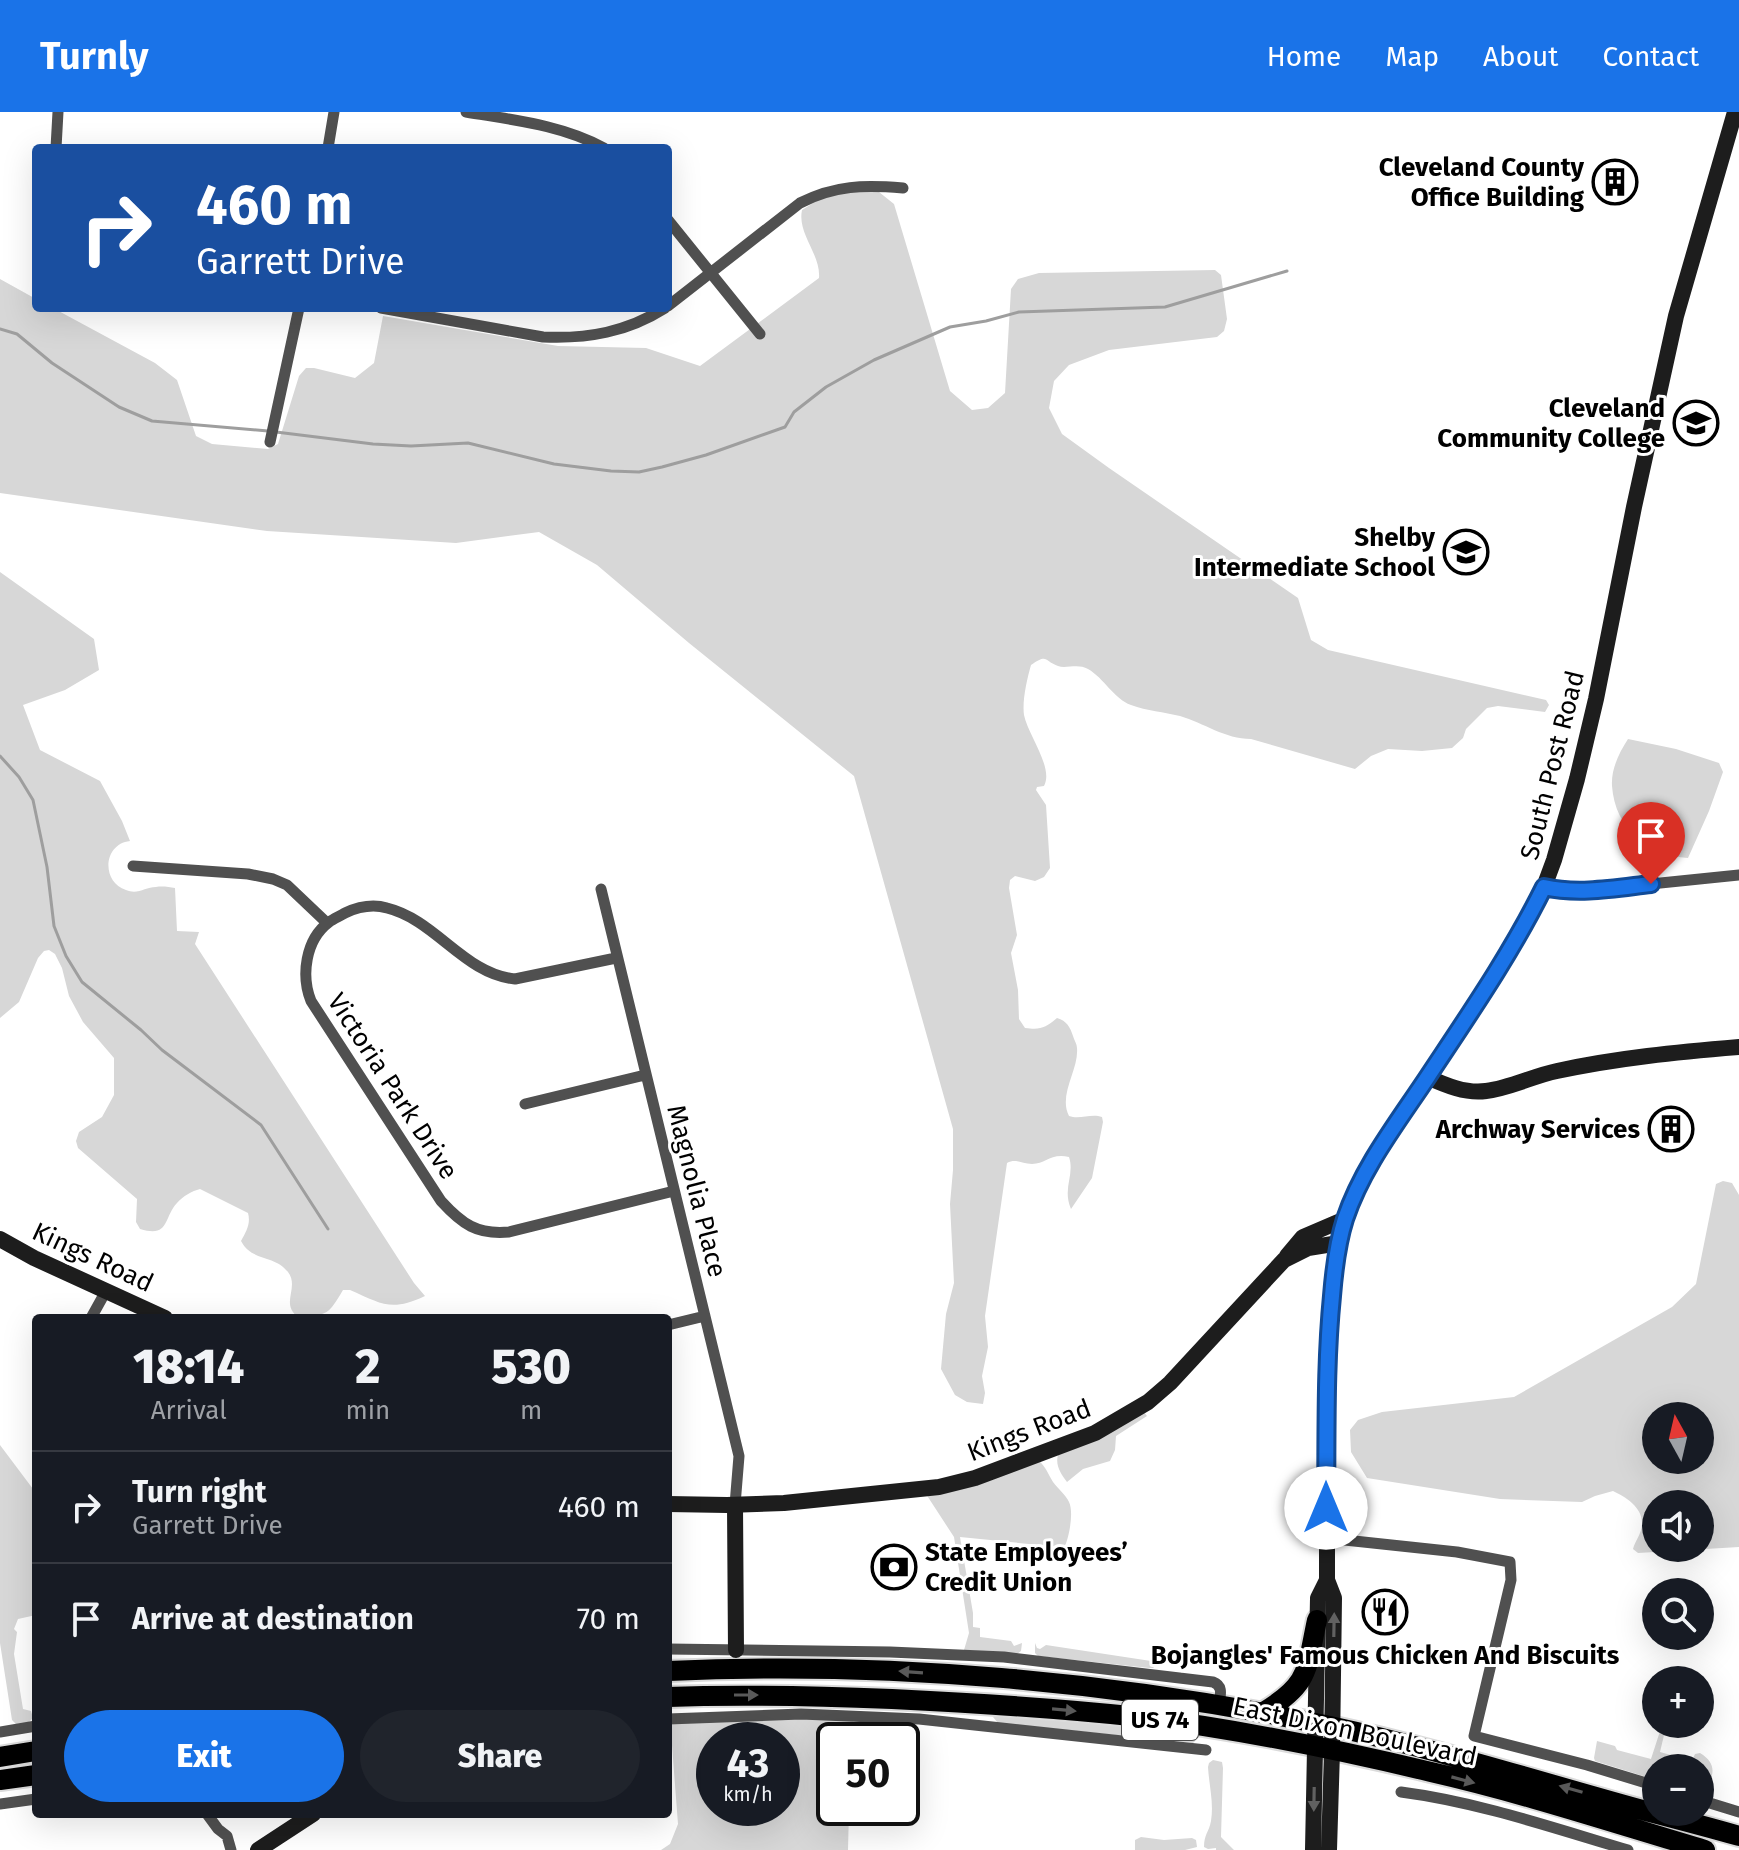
<!DOCTYPE html>
<meta charset="utf-8">
<style>
body{margin:0;font-family:"Fira Sans",sans-serif;background:#20242c;color:#f1f3f6;height:100vh;display:flex;flex-direction:column;font-size:30px;white-space:nowrap}
*{box-sizing:border-box;margin:0}
p{font-size:26px;color:#9ea1a6}
.icon{flex:none;width:44px;height:44px;fill:none;stroke:currentColor;stroke-width:2;stroke-linecap:round;stroke-linejoin:round}
.map{position:relative;flex:1;overflow:hidden}
.drawer{position:absolute;left:32px;top:1202px;width:640px;height:504px;display:flex;flex-direction:column;background:#171b24;border-radius:8px;box-shadow:0 8px 32px #0002}
.drawer>*{flex:none}
.hud{position:absolute;left:32px;top:32px;width:640px;height:168px;border-radius:8px;box-shadow:0 8px 32px #0002;background:#1a4fa0;color:#fff;overflow:hidden}
.needle{width:52px;rotate:352deg}
.controls{position:absolute;left:1642px;top:1290px;display:grid;gap:16px}
.controls a{display:grid;place-items:center;width:72px;height:72px;border-radius:50%;background:#171b24;box-shadow:0 8px 32px #0002;font-size:40px}
.speed{position:absolute;left:696px;top:1610px;display:flex;gap:16px;font-size:40px;font-weight:700;text-align:center}
.speed>*{display:grid;place-content:center;width:104px;height:104px;border-radius:50%;background:#171b24;box-shadow:0 8px 32px #0002;line-height:1}
.speed small{font-size:20px;font-weight:400}
.speed .limit{border:4px solid #111;border-radius:12px;background:#fff;color:#111}
.pin{position:absolute;display:grid;place-items:center;width:68px;height:68px;color:#fff;margin:-82px -34px;border-radius:50% 50% 50% 0;rotate:-45deg;box-shadow:0 0 8px #0007}
.pin .icon{rotate:45deg}
.me{position:absolute;width:88px;margin:-44px;rotate:0deg;stroke-linejoin:round;filter:drop-shadow(0 0 6px #0008)}
.turn{display:flex;align-items:center;gap:28px;height:168px;padding:0 32px;font-size:36px}
.turn .icon{width:104px;height:104px;stroke-width:2.5}
.turn b{display:block;font-size:56px;line-height:68px}
.eta{display:flex;justify-content:space-evenly;align-items:center;height:136px;text-align:center}
.eta b{font-size:48px;font-weight:800;line-height:56px}
.primary-button{display:flex;gap:16px;margin-top:auto;padding:16px 32px}
.primary-button a{flex:1;height:92px;border-radius:48px;background:#1a73e8;color:#fff;font-size:32px;font-weight:800;line-height:92px;text-align:center}
.primary-button a+a{background:#20242c;color:#f1f3f6}
ul{padding:0;list-style:none}
li{display:flex;align-items:center;gap:24px;height:112px;padding:0 32px;border-top:2px solid #363941}
li div{flex:1}
li b{display:block;font-size:30px}
li em{font-style:normal}
header{display:flex;align-items:center;gap:48px;box-sizing:border-box;height:112px;padding:0 40px;background:#1a73e8;color:#fff}
header strong{font-size:38px}
nav{display:flex;gap:44px;margin-inline-start:auto;font-size:28px}
.map>svg:first-child{display:block}
</style>
<header>
<strong>Turnly</strong>
<nav><a>Home</a><a>Map</a><a>About</a><a>Contact</a></nav>
</header>
<div class="map">
<svg width="1739" height="1738" viewBox="0 0 1739 1738">
<rect width="100%" height="100%" fill="#fff"/>
<path fill="#d7d7d7" fill-rule="evenodd" d="M845,80H879L894,92L950,279L972,298L988,296L1005,281L1011,177L1018,167L1039,161L1215,158L1221,163L1227,207L1224,219L1217,225L1109,238L1069,253L1054,269L1049,296L1062,322L1109,356L1298,486L1311,528L1328,538L1546,588L1549,593L1545,600L1498,594L1487,596L1466,617L1463,626L1452,636L1422,639L1388,637L1371,644L1355,657L1251,627C1225,627 1204,611 1180,604C1164,600 1147,599 1131,593C1114,587 1104,566 1088,557C1078,551 1066,557 1058,554C1044,549 1048,541 1031,553C1027,567 1022,589 1024,603C1028,623 1054,656 1044,674L1037,675L1036,678L1046,693L1050,756L1044,765L1035,769L1015,764L1010,768L1009,776L1017,823L1011,841L1018,878L1019,907L1025,916C1041,918 1045,916 1057,906C1067,909 1070,915 1073,924C1074,928 1077,932 1077,936C1079,958 1058,983 1069,1004C1080,1008 1091,1001 1102,1005L1103,1010L1092,1066L1071,1097C1062,1076 1075,1063 1069,1045C1050,1041 1046,1052 1032,1052C1022,1052 1016,1046 1007,1051L985,1204L988,1235L982,1264L985,1281L983,1292L967,1290L955,1283L941,1257L946,1202L954,1171L950,1092L953,1058V1017L854,664L689,531L597,453L539,420L456,431L267,419L0,381V167L36,187V196H53L155,251L177,268L196,324L212,332L268,337L278,332L299,264L306,256H314L355,266L374,251L383,204L558,234L646,236L700,254L819,166C821,142 797,122 802,98L818,88Z
M0,460L94,527L99,558L65,578L23,593L40,638L100,669L122,709L130,729C103,732 101,770 126,778C138,783 145,775 156,775C162,774 169,775 175,776L177,819L199,820L195,832L414,1171L425,1184C391,1200 382,1192 350,1178H343C328,1203 329,1202 299,1206C279,1192 300,1176 288,1160C274,1142 252,1150 241,1129C246,1120 251,1112 248,1101L200,1077C192,1079 183,1084 177,1091C163,1106 170,1126 140,1117L136,1110L137,1087L78,1036L76,1029L79,1020L102,1005L114,983V946L83,910L69,884L62,856L55,842L49,838L44,839L38,846L19,890L0,906Z
M1628,627L1676,637L1719,651L1723,660L1709,699L1688,746C1648,744 1615,717 1612,674C1611,657 1619,641 1628,627Z
M1723,1069L1732,1071L1739,1083V1435L1638,1441L1633,1437C1635,1429 1642,1421 1642,1412C1643,1396 1626,1385 1613,1379L1595,1384L1582,1390L1500,1387L1367,1366L1351,1340L1350,1318L1358,1308L1382,1300L1514,1285L1672,1195L1696,1172L1716,1072ZM1656,1304H1700V1348H1656ZM1700,1392V1436H1656V1392Z
M1144,1300L1147,1304L1116,1324L1115,1338L1110,1349L1083,1357L1067,1370C1061,1362 1055,1353 1058,1343Z
M0,1333L36,1381V1503L18,1507L14,1517L17,1520L14,1542L23,1597L31,1599L33,1606L29,1610L17,1613L12,1608L0,1531Z
M1039,1349C1046,1355 1048,1362 1053,1370C1058,1377 1066,1383 1069,1390C1074,1400 1069,1425 1065,1434L1059,1435L960,1425L973,1501V1515L980,1516V1525L1011,1529L1014,1534L1022,1531L1021,1539L1017,1542L964,1538L969,1521L954,1425L926,1382Z
M1035,1531L1037,1536L1040,1537L1046,1533L1151,1549L1155,1554L1153,1556H1149L1038,1544L1035,1541Z
M997,1600L1153,1614L1196,1628L1193,1631L998,1611L993,1605Z
M853,1604L852,1628H834V1696H849L848,1738H641H661L670,1732L678,1712L670,1607ZM714,1628H782V1696H714Z
M1662,1613L1665,1619L1660,1640L1692,1649L1695,1642L1700,1641C1718,1652 1714,1664 1704,1681H1700V1656H1656V1668L1595,1649L1594,1646L1597,1629L1615,1634L1617,1638L1651,1647Z
M1213,1648L1222,1650L1223,1656L1221,1725L1234,1738H1216V1736L1208,1737L1204,1735C1204,1722 1209,1720 1211,1709C1214,1691 1209,1673 1208,1655L1209,1651Z
M1141,1725L1164,1728L1192,1726L1196,1728L1197,1735L1185,1738H1135V1728Z"/>
<g fill="none" stroke-linecap="round" stroke-linejoin="round">
<path stroke="#9e9e9e" stroke-width="3" d="M0,217L17,222L52,251L119,295L152,309L268,319
M276,320L373,332L411,334L468,331L554,352L611,359L639,360L662,355L706,343L785,315L794,300L826,275L874,248L950,215L986,209L1019,200L1165,195L1287,159
M0,644L19,665L33,688L47,755L54,814L66,844L82,870L141,918L162,938L261,1013L328,1117"/>
<g stroke="#dbdbdb" stroke-width="24">
<path id="highway" d="M668,1559C886,1549 1117,1569 1330,1614C1437,1637 1540,1670 1646,1699C1677,1707 1708,1715 1739,1724
M668,1585C743,1582 817,1584 892,1587C975,1591 1057,1596 1140,1605C1237,1617 1335,1637 1431,1660C1523,1681 1614,1711 1705,1738
M1262,1601C1310,1572 1306,1559 1317,1508
M0,1645L36,1639
M0,1668L36,1663"/>
</g>
<path stroke="#505050" stroke-width="11" d="M466,0C513,8 562,13 604,36
M56,36L58,0
M328,36L334,0
M668,108L760,222
M668,194L800,91C835,73 864,73 903,76
M381,196L543,225C588,227 627,220 665,196
M270,330L299,196
M133,754L248,762L273,767L287,773L327,811
M1544,775L1560,779L1592,778L1739,763
M601,777L739,1344L735,1393
M616,846L515,867C464,862 436,808 387,796C373,792 358,795 345,801C340,804 333,807 329,810C305,828 301,864 311,889L441,1089C462,1112 477,1123 509,1120L674,1079
M525,992L645,963
M91,1206L106,1179
M668,1213L705,1204
M1326,1426L1457,1440L1510,1450L1511,1468L1474,1624L1587,1653L1656,1674
M668,1537L890,1540L1004,1545L1213,1570C1224,1574 1220,1584 1219,1593
M668,1607L801,1602L919,1607L1206,1638
M0,1620L36,1614
M1401,1680C1478,1690 1554,1716 1628,1738
M1700,1688L1739,1700
M0,1692L36,1687
M207,1702L218,1717L227,1724L231,1738"/>
<path stroke="#1d1d1d" stroke-width="16" d="M1427,965C1445,973 1466,982 1486,979C1510,976 1533,964 1557,959C1617,946 1678,940 1739,935
M0,1127L34,1146L165,1206
M1287,1144L1303,1125L1345,1107
M668,1392L727,1393L784,1391L939,1375L975,1366L1095,1321L1148,1290L1170,1271L1284,1148L1308,1136L1339,1131
M735,1393L736,1538
M258,1738L313,1702
M1313,1738L1318,1486L1327,1468
M1329,1738L1332,1639L1334,1486L1327,1468V1278L1329,1210L1339,1131L1345,1107L1355,1082L1375,1045L1501,852L1528,807L1544,775L1554,748L1577,667L1596,587L1634,395L1676,204L1735,0"/>
<use href="#highway" stroke="#000" stroke-width="20"/>
</g>
<defs><path id="oneway-solid" d="M-6-.8H1V-3.2L6.5 0L1 3.2V.8H-6Z" transform="scale(2)"/></defs>
<g fill="#616161">
<use href="#oneway-solid" transform="translate(1334 1513) rotate(-89)"/>
<use href="#oneway-solid" transform="translate(1314 1687) rotate(91)"/>
</g>
<g fill="#595959">
<use href="#oneway-solid" transform="translate(911 1560) rotate(-176)"/>
<use href="#oneway-solid" transform="translate(746 1583)"/>
<use href="#oneway-solid" transform="translate(1064 1598) rotate(5)"/>
<use href="#oneway-solid" transform="translate(1463 1668) rotate(15)"/>
<use href="#oneway-solid" transform="translate(1571 1677) rotate(-164)"/>
</g>
<g fill="none" stroke-linecap="round" stroke-linejoin="round">
<g stroke="#114b97" stroke-width="20">
<path id="route" d="M1326,1396C1327,1326 1325,1255 1332,1184C1334,1159 1337,1132 1345,1107C1362,1056 1397,1011 1427,966C1468,904 1511,842 1544,775C1579,783 1616,776 1651,772"/>
</g>
<use href="#route" stroke="#1a73e8" stroke-width="14"/>
</g>
<defs>
<g id="building-ring" transform="scale(2.3)"><circle r="9.5" fill="#fff" stroke="#000" stroke-width="1.5"/><path d="M-4-6H4V6H1V3H-1V6H-4ZM-2.5-4.3h1.7v1.8h-1.7ZM.8-4.3h1.7v1.8H.8ZM-2.5-1h1.7V.8h-1.7ZM.8-1h1.7V.8H.8Z" fill="#000"/></g>
<g id="university-ring" transform="scale(2.3)"><circle r="9.5" fill="#fff" stroke="#000" stroke-width="1.5"/><path d="M0-5L7-2L0 1L-7-2ZM-4 1L0 2.5L4 1V4Q0 6-4 4Z" fill="#000"/></g>
<g id="school-ring" transform="scale(2.3)"><circle r="9.5" fill="#fff" stroke="#000" stroke-width="1.5"/><path d="M0-5L7-2L0 1L-7-2ZM-4 1L0 2.5L4 1V4Q0 6-4 4Z" fill="#000"/></g>
<g id="bank-ring" transform="scale(2.3)"><circle r="9.5" fill="#fff" stroke="#000" stroke-width="1.5"/><path d="M-6-4H6V4H-6ZM0-2.3a2.3 2.3 0 1 0 0 4.6a2.3 2.3 0 1 0 0-4.6Z" fill="#000"/></g>
<g id="restaurant-ring" transform="scale(2.3)"><circle r="9.5" fill="#fff" stroke="#000" stroke-width="1.5"/><path d="M-5-6h1v4h1v-4h1v4h1v-4h1v5L-1.5 .5V6h-2V.5L-5-1ZM5-6V6H3V1.5H1.5Q1.5-4 5-6Z" fill="#000"/></g>
</defs>
<g fill-rule="evenodd">
<use href="#building-ring" x="1615" y="70"/>
<use href="#university-ring" x="1696" y="311"/>
<use href="#school-ring" x="1466" y="440"/>
<use href="#building-ring" x="1671" y="1017"/>
<use href="#bank-ring" x="894" y="1455"/>
<use href="#restaurant-ring" x="1385" y="1500"/>
</g>
<g text-anchor="middle" stroke-width="6" stroke-linejoin="round" paint-order="stroke">
<rect fill="#fff" stroke="#4c4c4c" stroke-width="2" x="1122" y="1588" width="76" height="40" rx="6"/>
<g font-size="24" font-weight="bold" fill="#000">
<text x="1160" y="1616">US 74</text>
</g>
<g font-size="26" font-weight="bold" fill="#000" stroke="#fff" text-anchor="end">
<text x="1584" y="64">Cleveland County<tspan x="1584" dy="30">Office Building</tspan></text>
<text x="1665" y="305">Cleveland<tspan x="1665" dy="30">Community College</tspan></text>
<text x="1435" y="434">Shelby<tspan x="1435" dy="30">Intermediate School</tspan></text>
<text x="1640" y="1026">Archway Services</text>
<text x="925" y="1449" text-anchor="start">State Employees’<tspan x="925" dy="30">Credit Union</tspan></text>
<text x="1385" y="1552" text-anchor="middle">Bojangles' Famous Chicken And Biscuits</text>
</g>
<g font-size="26" fill="#000" stroke="#fff">
<text transform="translate(1552 653) rotate(-76)" y="9">South Post Road</text>
<text transform="translate(393 974) rotate(57)" y="9">Victoria Park Drive</text>
<text transform="translate(697 1079) rotate(76)" y="9">Magnolia Place</text>
<text transform="translate(93 1145) rotate(25)" y="9">Kings Road</text>
<text transform="translate(1029 1318) rotate(-21)" y="9">Kings Road</text>
<text transform="translate(1355 1619) rotate(12)" y="9">East Dixon Boulevard</text>
</g>
</g>
</svg>
<div class="controls">
<a><svg class="needle" viewBox="-14 -14 28 28"><path d="M0-13l5 13h-10z" fill="#e53935"/><path d="M0 13l5-13h-10z" fill="#9ea1a6"/></svg></a>
<a><svg class="icon" aria-label="sound" viewBox="0 0 24 24"><path d="M4 9h4l5-4v14l-5-4H4zM17 9q2 3 0 6"/></svg></a>
<a><svg class="icon" aria-label="search" viewBox="0 0 24 24"><circle cx="10" cy="10" r="6"/><path d="M15 15l6 6"/></svg></a>
<a>+</a>
<a>−</a>
</div>
<div class="speed"><div>43<small>km/h</small></div><div class="limit">50</div></div>
<div class="pin" style="left:1651px;top:772px;background:#d93025"><svg class="icon" aria-label="arrive" viewBox="0 0 24 24"><path d="M6 21V4h12l-3 4 3 4H6"/></svg></div>
<svg class="me" style="left:1326px;top:1396px" viewBox="-20 -20 40 40"><circle r="19" fill="#fff"/><path d="M0-13L10 11 0 6-10 11z" fill="#1a73e8"/></svg>
<div class="hud">
<div class="turn"><svg class="icon" aria-label="right" viewBox="0 0 24 24"><path d="M7 20v-9h11M14 6l5 5-5 5"/></svg><div><b>460 m</b>Garrett Drive</div></div>
</div>
<section class="drawer">
<div class="eta">
<div><b>18:14</b><p>Arrival</p></div>
<div><b>2</b><p>min</p></div>
<div><b>530</b><p>m</p></div>
</div>
<ul>
<li><svg class="icon" aria-label="right" viewBox="0 0 24 24"><path d="M7 20v-9h11M14 6l5 5-5 5"/></svg><div><b>Turn right</b><p>Garrett Drive</p></div><em>460 m</em></li>
<li><svg class="icon" aria-label="arrive" viewBox="0 0 24 24"><path d="M6 21V4h12l-3 4 3 4H6"/></svg><div><b>Arrive at destination</b></div><em>70 m</em></li>
</ul>
<div class="primary-button"><a>Exit</a><a>Share</a></div>
</section>
</div>
